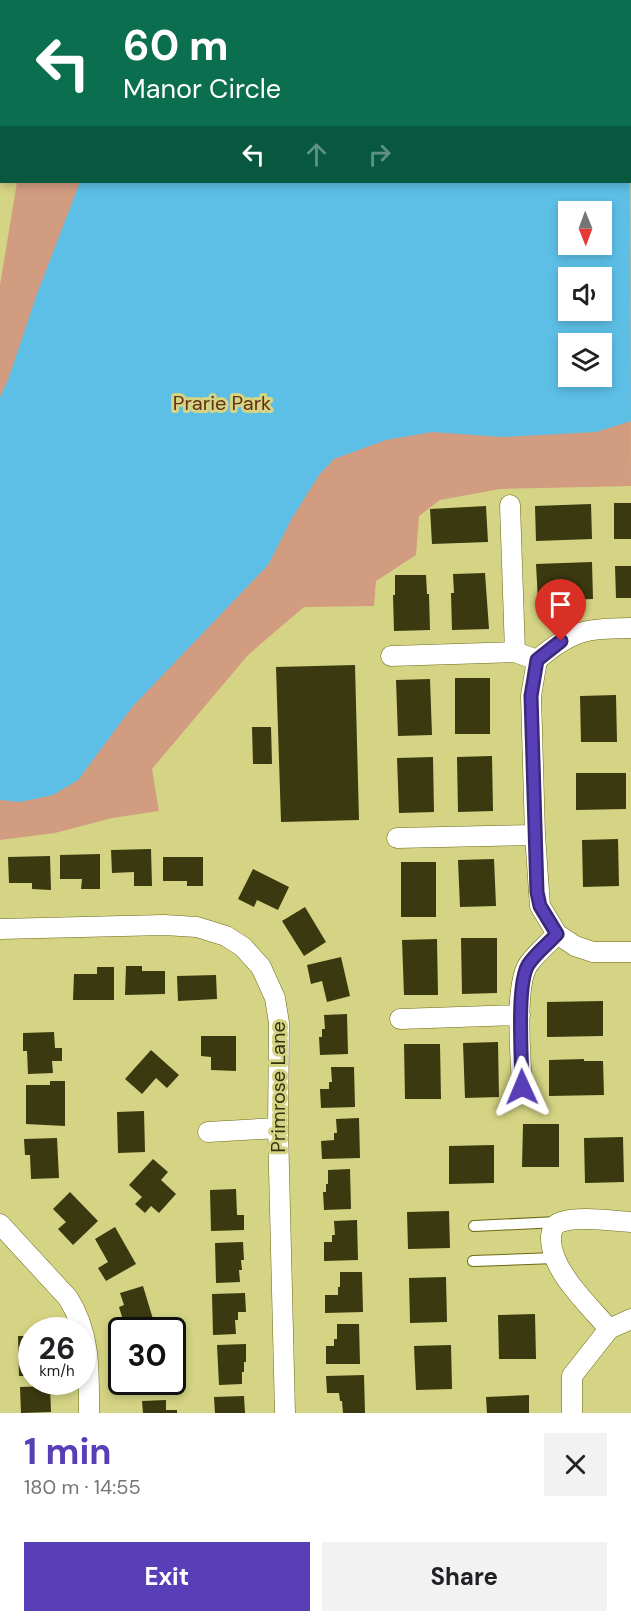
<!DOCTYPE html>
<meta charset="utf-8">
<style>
body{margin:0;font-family:"DM Sans",sans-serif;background:#f2f2f2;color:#202124;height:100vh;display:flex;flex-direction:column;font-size:22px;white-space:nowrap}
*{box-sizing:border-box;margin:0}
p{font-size:20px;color:#757577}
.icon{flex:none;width:33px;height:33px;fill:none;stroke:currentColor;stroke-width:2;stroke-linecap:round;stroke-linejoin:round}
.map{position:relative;height:1413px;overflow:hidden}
.sheet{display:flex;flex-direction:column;background:#fff;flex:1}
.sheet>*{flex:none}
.hud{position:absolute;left:0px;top:0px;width:632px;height:183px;box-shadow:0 3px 9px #0003;background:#0b6e4f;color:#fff;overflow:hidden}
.needle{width:39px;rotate:179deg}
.buttons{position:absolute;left:558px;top:201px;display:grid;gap:12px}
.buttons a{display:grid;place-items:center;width:54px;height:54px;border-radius:0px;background:#fff;box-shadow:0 3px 9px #0003;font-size:30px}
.speed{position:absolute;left:18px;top:1317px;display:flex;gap:12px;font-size:30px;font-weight:700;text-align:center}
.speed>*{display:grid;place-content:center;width:78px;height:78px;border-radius:50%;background:#fff;box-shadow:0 3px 9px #0003;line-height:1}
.speed small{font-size:15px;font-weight:400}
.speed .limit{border:3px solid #111;border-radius:9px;background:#fff;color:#111}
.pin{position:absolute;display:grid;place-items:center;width:51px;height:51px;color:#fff;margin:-62px -26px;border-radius:50% 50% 50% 0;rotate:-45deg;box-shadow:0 0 6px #0007}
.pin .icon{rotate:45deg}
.me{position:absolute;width:66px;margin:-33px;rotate:359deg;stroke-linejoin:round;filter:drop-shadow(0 0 4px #0008)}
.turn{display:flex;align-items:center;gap:21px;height:126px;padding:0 24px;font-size:27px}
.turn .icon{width:78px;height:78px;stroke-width:2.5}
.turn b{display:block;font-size:42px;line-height:51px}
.lanes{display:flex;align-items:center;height:57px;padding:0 24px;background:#0003;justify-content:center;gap:30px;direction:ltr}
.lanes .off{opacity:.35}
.round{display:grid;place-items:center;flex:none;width:63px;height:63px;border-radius:0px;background:#f2f2f2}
.headline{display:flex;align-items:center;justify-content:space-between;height:102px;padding:0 24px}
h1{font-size:36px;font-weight:700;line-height:45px;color:#593fb7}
.button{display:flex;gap:12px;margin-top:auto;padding:12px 24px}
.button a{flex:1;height:69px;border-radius:0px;background:#593fb7;color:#fff;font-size:24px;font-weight:700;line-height:69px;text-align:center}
.button a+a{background:#f2f2f2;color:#202124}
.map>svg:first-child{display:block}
</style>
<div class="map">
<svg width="631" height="1413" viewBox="0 0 631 1413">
<rect width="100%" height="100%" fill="#d5d484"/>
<path fill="#d29c81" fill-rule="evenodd" d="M106,0H525V1L105,2Z
M630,59L631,486L500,489L440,500L419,516L416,555L376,581L374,606L304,607L248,655L152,769L159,811L112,818L55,833L0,840V285L17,182H630ZM568,212H602V244H568ZM568,278H602V310H568ZM568,344H602V376H568Z"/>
<path fill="#5dbfe6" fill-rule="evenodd" d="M157,0H472L473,1H155Z
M630,143L631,421L596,432L503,437L432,432L386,440L334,459L319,475L292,518L268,565L133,706L78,780L53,795L20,802L0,800V397L8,380L37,294L80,182H630ZM568,212H602V244H568ZM568,278H602V310H568ZM568,344H602V376H568Z"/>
<path fill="#3a390f" d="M614,503H631V539H614Z
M591,504L592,539L536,541L535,506Z
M486,506L488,542L432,544L430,509Z
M592,562L593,599L538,601L536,564Z
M615,566H631V598H616Z
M485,573L489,629L452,630L451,593H454L453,574Z
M395,575H426L427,594H429L430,630L394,631L393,595H395Z
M355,665L359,820L281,822L276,667Z
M455,678H490V734H455Z
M430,679L432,735L398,736L396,680Z
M616,695L617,742H581L580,696Z
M252,727H271L272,764H253Z
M492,756L493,811L458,812L457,757Z
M433,757L434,812L399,813L397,758Z
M576,773H626V809L576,810Z
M618,839L619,886L583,887L582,840Z
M151,849L152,886H134V872L112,873L111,850Z
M100,854V889H81L82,879H60V855Z
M50,856L51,890L32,889V883H9L8,857Z
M163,857H203V886H187V881H163Z
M494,859L496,906L460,907L458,860Z
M401,862H436V917H401Z
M253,869L289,887L278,910L257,900L254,907L238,899Z
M305,907L326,942L304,956L282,921Z
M461,938H497V993L462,994Z
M437,939L438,995H404L402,940Z
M341,957L350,996L327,1002L322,981L311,984L307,965Z
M126,966H142V971H165V994L125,995Z
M97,967H114V1000H73L74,974H97Z
M216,975L217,999L178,1001L177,976Z
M603,1001V1036L547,1037V1002Z
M347,1014L348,1054L320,1055L319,1037H322V1029H325L324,1015Z
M54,1032L55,1048H62V1061H52L53,1073L28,1074L27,1051H23V1033Z
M201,1036H236V1071L211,1070V1057L201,1056Z
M498,1042L499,1097L465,1098L463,1043Z
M404,1044H440L441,1099H405Z
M151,1050L179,1075L167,1088L156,1078L142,1094L125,1079Z
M584,1059V1061H603L604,1095L549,1096V1060Z
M331,1067H354L355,1107L321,1108L320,1089H329V1082H332Z
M50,1081H65V1126L26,1124V1085H50Z
M144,1111L145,1152L118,1153L117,1112Z
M359,1118L360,1158L322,1159L321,1141L334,1140V1133H337L336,1119Z
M523,1124H559V1167H522Z
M623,1137L624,1182L585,1183L584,1138Z
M57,1138L59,1178L31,1179L30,1155H25L24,1139Z
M494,1145V1183L449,1184V1146Z
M153,1159L168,1172L161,1180L176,1194L159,1213L151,1206L145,1213L135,1204L142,1197L129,1185Z
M350,1169L351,1209L324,1210L323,1192H326V1184H328V1170Z
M236,1189L237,1215H244V1230L211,1231L210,1190Z
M70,1192L98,1221L73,1245L58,1229L66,1222L53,1209Z
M449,1211L450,1248L408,1249L407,1212Z
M357,1220L358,1260L324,1261V1242H332V1235H335L334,1221Z
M115,1227L136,1264L106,1281L98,1268L108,1262L95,1239Z
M243,1242L244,1260H241L242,1270H239L240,1282L216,1283L215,1243Z
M340,1272H362L363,1312L325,1313V1295H338V1287H340Z
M446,1277L447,1322L410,1323L409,1278Z
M143,1286L153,1319L143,1322L145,1328L126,1330L119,1307L124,1305L120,1293Z
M245,1293L246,1312H238V1320H235L236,1334L213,1335L212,1294Z
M535,1314L536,1359H499L498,1315Z
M337,1324H359L360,1364H326V1346H334V1339H337Z
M18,1336H32V1376H19Z
M246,1344V1362H244V1372H242V1384L219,1385L217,1345Z
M451,1345L452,1389L416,1390L414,1346Z
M364,1375L365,1413H343L342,1401H340L339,1393H327L326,1376Z
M129,1382H163V1386L130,1388Z
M50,1386L51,1412L21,1413L20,1387Z
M529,1395V1413H487L486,1397Z
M244,1396L245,1413H215L214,1397Z
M166,1400V1410H177V1413H143L142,1401Z"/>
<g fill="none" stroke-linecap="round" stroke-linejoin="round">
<g stroke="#6c6914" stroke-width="12">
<path id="service" d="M474,1226L558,1222
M473,1261L555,1258"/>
</g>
<g stroke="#6c6914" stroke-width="21">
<path id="minor" d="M510,505L515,652
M631,628C586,629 573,629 537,660L531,696L535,835L540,906L557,934L575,946L593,952H631
M391,656L515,652L537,660
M397,838L535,835
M0,929L164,925L197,927L226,936L243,947L261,967L275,998L279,1023L278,1128L285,1413
M400,1019L520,1015
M522,1087C521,1060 514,987 528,965C535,954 548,944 557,934
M208,1132L278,1128
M0,1224L68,1298C91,1334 89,1372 89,1413
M609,1329C588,1304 549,1269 551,1236C552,1229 554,1224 561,1222C580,1216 611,1221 631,1222
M572,1413V1376L609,1329L631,1319"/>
</g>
<use href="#service" stroke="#fff" stroke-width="10"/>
<use href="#minor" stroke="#fff" stroke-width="20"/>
</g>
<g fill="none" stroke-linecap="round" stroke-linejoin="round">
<g stroke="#3a2977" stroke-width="15">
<path id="route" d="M522,1087C522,1061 516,985 528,965C535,954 548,944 557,934L540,906L537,892L531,696L537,660L561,641"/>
</g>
<use href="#route" stroke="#593fb7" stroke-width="10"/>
</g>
<g text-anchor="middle" stroke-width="6" stroke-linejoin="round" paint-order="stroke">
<g font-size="20" fill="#623014" stroke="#d5d484">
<text x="222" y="410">Prarie Park</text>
</g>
<g font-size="20" fill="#333211" stroke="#d5d484">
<text transform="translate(278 1087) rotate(-90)" y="7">Primrose Lane</text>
</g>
</g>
</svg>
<div class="buttons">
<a><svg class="needle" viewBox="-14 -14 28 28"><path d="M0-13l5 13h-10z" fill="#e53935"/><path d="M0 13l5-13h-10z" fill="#757577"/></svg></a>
<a><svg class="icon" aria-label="sound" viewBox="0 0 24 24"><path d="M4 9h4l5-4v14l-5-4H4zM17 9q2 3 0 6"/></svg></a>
<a><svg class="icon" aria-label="layers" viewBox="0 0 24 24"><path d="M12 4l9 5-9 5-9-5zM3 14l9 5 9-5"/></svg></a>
</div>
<div class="speed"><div>26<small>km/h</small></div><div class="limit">30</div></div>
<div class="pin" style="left:561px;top:641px;background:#d93025"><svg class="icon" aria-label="arrive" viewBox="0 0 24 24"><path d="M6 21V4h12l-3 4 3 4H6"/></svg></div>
<svg class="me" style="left:522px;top:1087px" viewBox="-20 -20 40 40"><path d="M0-17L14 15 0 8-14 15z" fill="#593fb7" stroke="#fff" stroke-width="4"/></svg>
<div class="hud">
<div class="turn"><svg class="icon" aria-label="left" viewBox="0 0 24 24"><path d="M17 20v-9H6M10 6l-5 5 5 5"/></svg><div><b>60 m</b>Manor Circle</div></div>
<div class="lanes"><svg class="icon" aria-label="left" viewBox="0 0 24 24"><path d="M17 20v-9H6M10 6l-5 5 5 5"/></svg><svg class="icon off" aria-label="ahead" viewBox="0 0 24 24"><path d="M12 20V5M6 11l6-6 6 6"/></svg><svg class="icon off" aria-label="right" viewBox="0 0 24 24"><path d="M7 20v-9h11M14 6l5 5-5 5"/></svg></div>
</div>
</div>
<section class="sheet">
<div class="headline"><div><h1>1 min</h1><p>180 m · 14:55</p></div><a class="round"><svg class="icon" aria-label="close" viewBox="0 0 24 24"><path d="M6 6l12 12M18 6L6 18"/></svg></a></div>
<div class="button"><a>Exit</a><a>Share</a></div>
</section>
